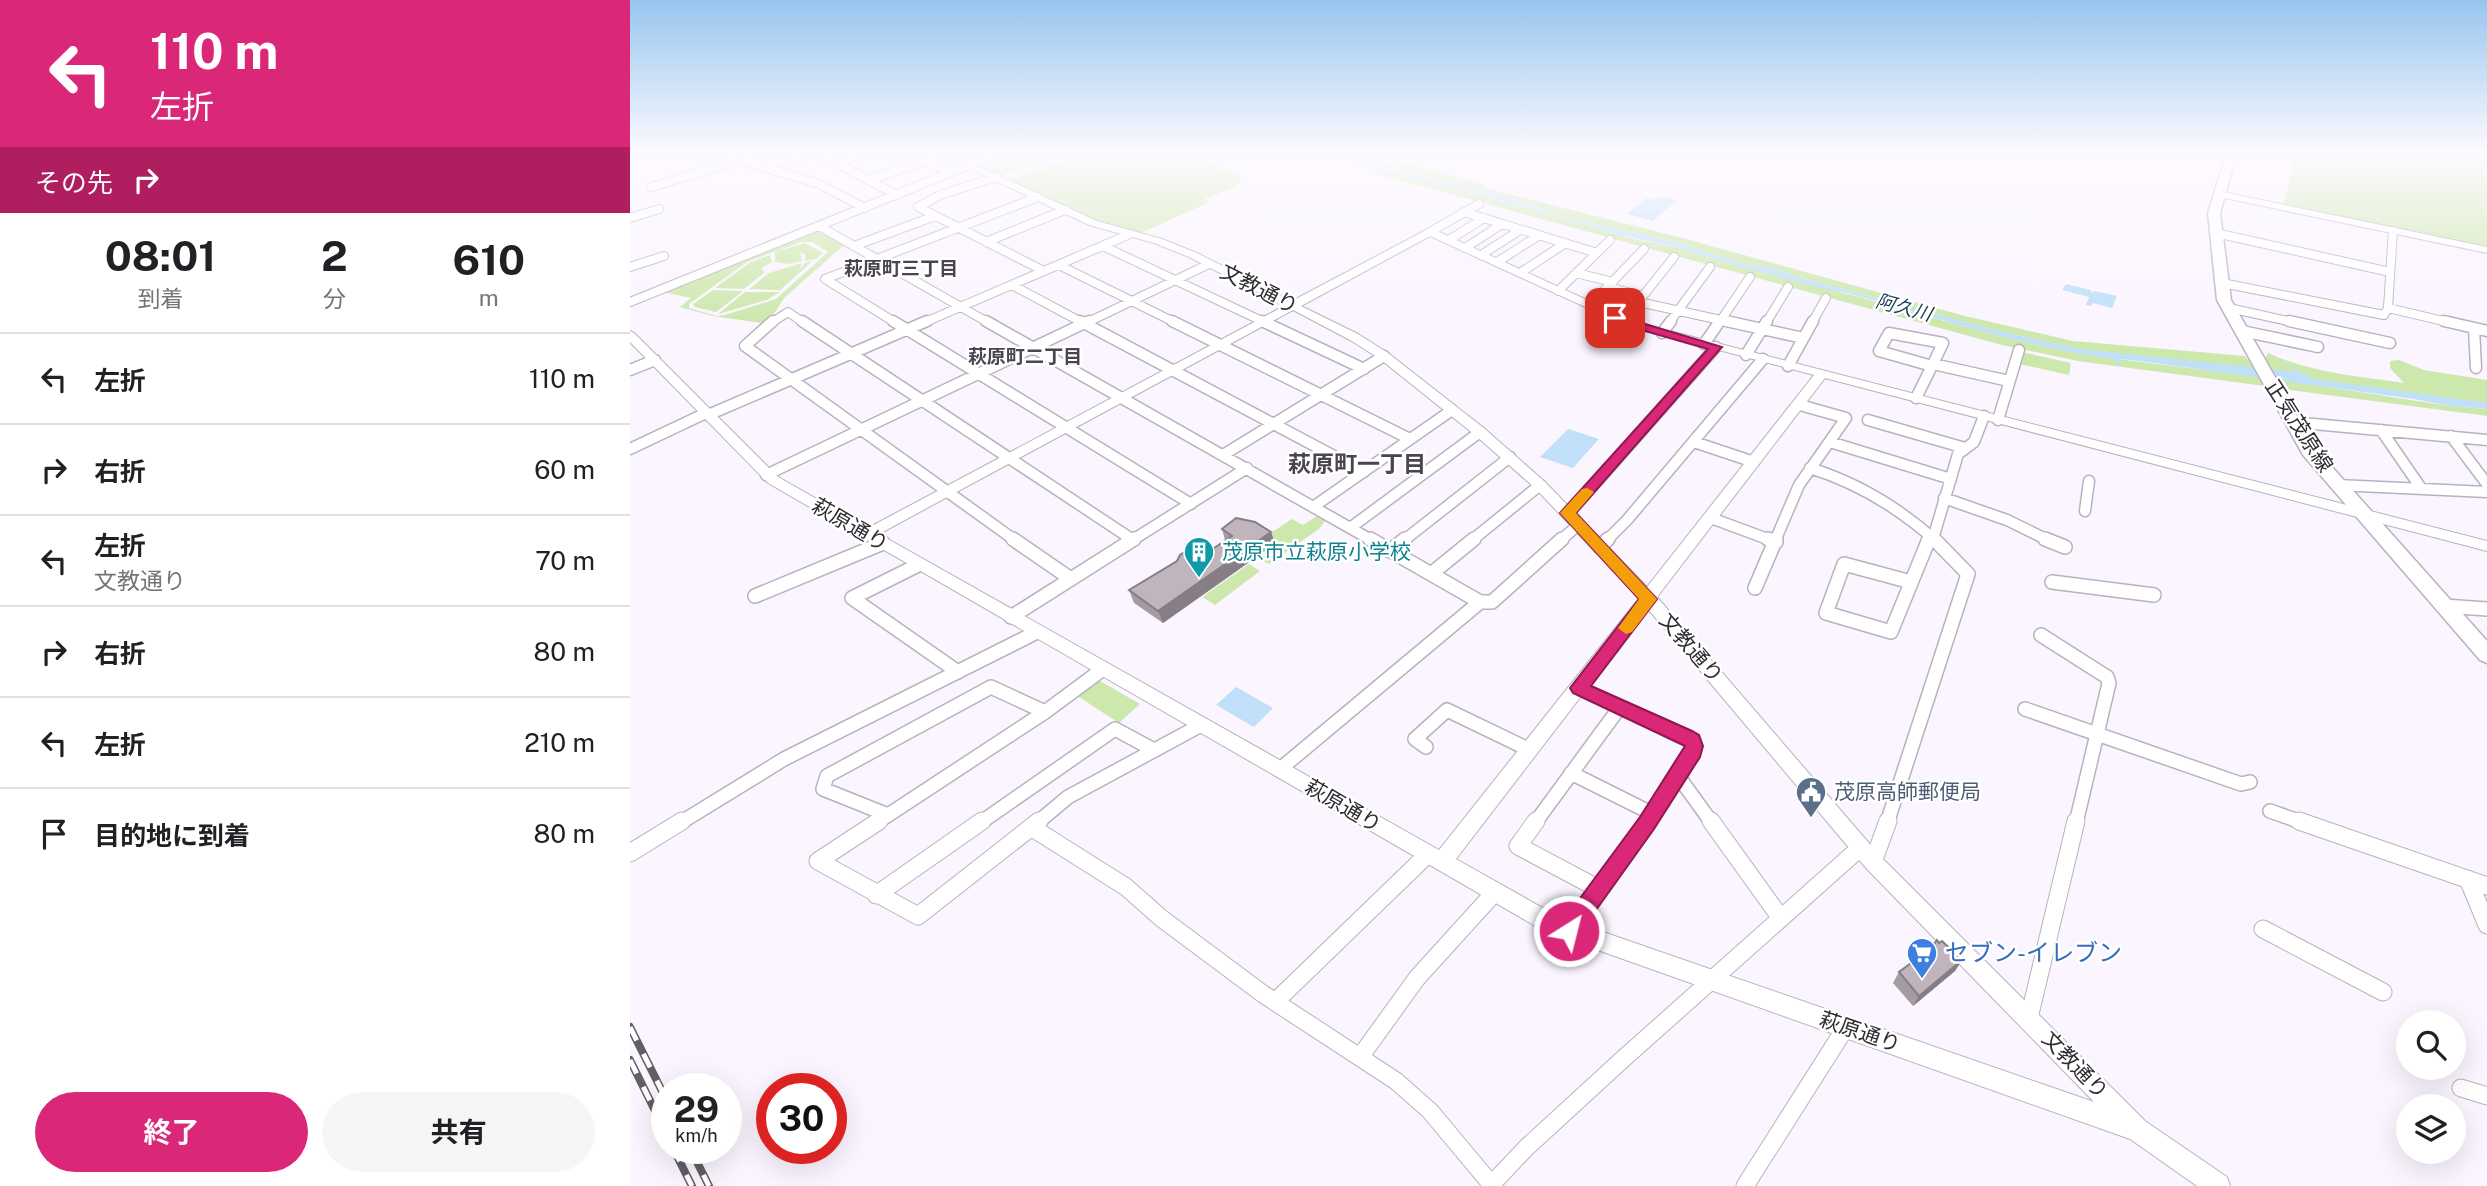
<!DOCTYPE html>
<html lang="ja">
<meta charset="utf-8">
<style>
body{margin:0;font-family:"Public Sans","Noto Sans JP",sans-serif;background:#f6f6f6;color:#202124;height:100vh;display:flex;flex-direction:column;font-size:26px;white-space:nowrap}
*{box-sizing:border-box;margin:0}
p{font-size:23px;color:#757577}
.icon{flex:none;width:38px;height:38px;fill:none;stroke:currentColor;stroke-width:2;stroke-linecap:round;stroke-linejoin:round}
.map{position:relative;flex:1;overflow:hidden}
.sheet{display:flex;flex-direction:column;background:#fff;width:630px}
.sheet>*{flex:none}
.hud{background:#db2777;color:#fff;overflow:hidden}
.buttons{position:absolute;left:1766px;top:1010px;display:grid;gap:14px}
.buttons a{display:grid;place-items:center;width:70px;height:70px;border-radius:50%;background:#fff;box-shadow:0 7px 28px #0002;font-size:35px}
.speed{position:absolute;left:21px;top:1073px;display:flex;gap:14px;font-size:35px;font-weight:700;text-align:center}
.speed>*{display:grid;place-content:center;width:91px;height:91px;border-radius:50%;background:#fff;box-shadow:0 7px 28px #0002;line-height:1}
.speed small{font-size:18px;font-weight:400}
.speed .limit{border:10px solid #d22;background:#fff;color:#111}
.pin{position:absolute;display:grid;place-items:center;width:60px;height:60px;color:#fff;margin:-30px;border-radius:14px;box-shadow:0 4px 10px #0006}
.me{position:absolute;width:77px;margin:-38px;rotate:36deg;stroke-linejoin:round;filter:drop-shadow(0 0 5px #0008)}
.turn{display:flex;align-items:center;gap:24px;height:147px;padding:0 35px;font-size:32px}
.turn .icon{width:91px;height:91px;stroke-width:2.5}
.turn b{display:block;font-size:49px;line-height:60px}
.then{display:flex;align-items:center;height:66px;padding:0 35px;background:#0003;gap:14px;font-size:26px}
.eta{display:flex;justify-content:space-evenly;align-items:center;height:119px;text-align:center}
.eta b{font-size:42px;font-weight:700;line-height:49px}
.action{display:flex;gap:14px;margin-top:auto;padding:14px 35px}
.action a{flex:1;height:80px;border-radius:42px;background:#db2777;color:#fff;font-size:28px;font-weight:700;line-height:80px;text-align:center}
.action a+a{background:#f6f6f6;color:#202124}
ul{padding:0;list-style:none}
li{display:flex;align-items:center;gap:21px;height:91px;padding:0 35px;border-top:2px solid #e0e0e0}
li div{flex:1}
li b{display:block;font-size:26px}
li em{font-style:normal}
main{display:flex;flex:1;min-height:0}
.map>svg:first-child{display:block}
</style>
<main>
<section class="sheet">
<div class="hud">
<div class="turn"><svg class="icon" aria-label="left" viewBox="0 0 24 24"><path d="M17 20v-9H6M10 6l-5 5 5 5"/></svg><div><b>110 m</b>左折</div></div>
<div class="then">その先<svg class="icon" aria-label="right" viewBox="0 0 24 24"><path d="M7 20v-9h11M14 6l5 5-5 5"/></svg></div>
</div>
<div class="eta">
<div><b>08:01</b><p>到着</p></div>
<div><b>2</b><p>分</p></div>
<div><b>610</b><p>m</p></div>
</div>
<ul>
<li><svg class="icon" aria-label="left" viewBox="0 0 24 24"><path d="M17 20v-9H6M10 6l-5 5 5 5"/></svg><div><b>左折</b></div><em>110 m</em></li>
<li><svg class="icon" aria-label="right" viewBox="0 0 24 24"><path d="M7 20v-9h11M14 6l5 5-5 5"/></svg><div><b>右折</b></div><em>60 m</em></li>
<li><svg class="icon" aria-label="left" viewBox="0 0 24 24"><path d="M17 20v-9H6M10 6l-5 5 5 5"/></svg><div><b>左折</b><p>文教通り</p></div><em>70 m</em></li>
<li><svg class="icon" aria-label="right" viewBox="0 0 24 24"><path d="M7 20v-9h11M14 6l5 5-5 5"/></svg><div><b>右折</b></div><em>80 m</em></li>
<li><svg class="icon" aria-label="left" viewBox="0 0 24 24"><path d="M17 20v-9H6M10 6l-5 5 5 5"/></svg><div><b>左折</b></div><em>210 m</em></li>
<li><svg class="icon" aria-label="arrive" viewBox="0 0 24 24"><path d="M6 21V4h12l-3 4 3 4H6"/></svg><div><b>目的地に到着</b></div><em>80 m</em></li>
</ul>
<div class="action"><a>終了</a><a>共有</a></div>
</section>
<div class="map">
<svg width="1857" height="1186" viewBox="0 0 1857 1186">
<rect width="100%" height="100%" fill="#fbf5ff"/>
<path fill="#cde8ad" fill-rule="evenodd" d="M382,153H437L369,176L353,168Z
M458,153H555L612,177L608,185L575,199L580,202L511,233L471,222L379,180Z
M1666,153H1857V250L1653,208Z
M766,160L853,185L852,187L1056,239L1335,316L1443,341L1615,356L1625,369L1450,349L1364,330L1165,276L1143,268L1117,265L1044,242L923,214L878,197L754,167Z
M749,170L852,193L865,199L861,203L868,200L968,227C987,238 1032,243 1056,250C1112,268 1169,280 1226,296C1312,320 1396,346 1485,359L1489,365L1488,359L1630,377L1634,386L1448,361L1372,345L743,173Z
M191,230L215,244L213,246L155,297L145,312L132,323L83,316L50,307L61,298L33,292ZM171,242H182L198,252L146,299L95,315L87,316L59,308V304L117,262Z
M175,243L193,253L186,259L175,261V254L170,252L172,261L158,264L145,262V252Z
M140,255L142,262L131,268L135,272L114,289L85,288L119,263Z
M183,261L150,290L119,289L139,273L172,263L170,269L175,263Z
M83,290L112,291V292L86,312L65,307L63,304Z
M115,292H150L137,300L88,314Z
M1392,352L1441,363L1439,375L1389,364Z
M1638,353C1682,373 1727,376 1774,383L1760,368V361L1769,360L1794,370L1857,380V403L1766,392L1683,379L1670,372L1641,371L1635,358Z
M1646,379L1820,406L1857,409V416L1652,389Z
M687,516L695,521L689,529L639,564L626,558L647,544L636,536L662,519L673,525Z
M619,564L630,571L585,605L572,597Z
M470,681L510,704L489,723L446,695L463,682Z"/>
<path fill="#bfe0f8" d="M695,153L729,158L755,168L878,197L923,214L1044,242L1117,265L1143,268L1165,276L1364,330L1450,349L1668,372L1637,353L1683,379L1857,403V409L1820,406L1784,399L1510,361L1489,359L1490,365H1487L1485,359C1392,346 1304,317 1214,292L1201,290L1195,295L1199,290L1125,270L1120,276L1123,270L1041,246L981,233L968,227L868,200L861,204L865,199L860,196L749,170L723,158L696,153L689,156Z
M1030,196L1047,200L1023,221L997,214L1017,198L1025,200Z
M1436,284L1461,290L1462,293L1464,291L1487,296L1482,308L1463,303L1461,306L1456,305L1459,297L1432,290Z
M938,429L969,439L943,468L910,457Z
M606,687L643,708L624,727L586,705Z"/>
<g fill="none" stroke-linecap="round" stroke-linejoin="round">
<g stroke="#b9b2be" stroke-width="10">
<path id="minor-far3" d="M87,153L189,184L235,208
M187,153L267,195
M317,153L294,161L322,173
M205,163L233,153
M135,167L178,153
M366,177L310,195L288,207L414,271
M239,180L294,161
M21,187L135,153
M834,212L967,253
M0,218L29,209
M189,226L359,323
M798,233L849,204
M1586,233L1760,272
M819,240L854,218
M356,242L435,210
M224,246L305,216
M473,246L636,323
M835,248L872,224
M851,255L890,230
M867,262L908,236
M429,265L546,323
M0,267L34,256
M890,273L934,244
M946,273L983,282
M1592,283L1754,315L1758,308L1763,231
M382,285L453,323
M977,287L1013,296
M928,291L980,240
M0,302L369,153
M1009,302L1104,323
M959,306L1014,249
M1599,308L1667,323
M1758,308L1822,323
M993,321L1044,257
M141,323L158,312L174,323
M266,323L195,279L408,197
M293,323L500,234
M456,323L579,264
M1039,323L1080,267
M1089,323L1120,277
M1136,323L1158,287
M1182,323L1196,298"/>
</g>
<g stroke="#b9b2be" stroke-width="13">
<path id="minor-far2" d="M143,321L115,346L386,541
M172,321L503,540
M263,321L561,504
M356,321L743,541
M450,321L734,472
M542,321L780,439
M632,321L734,369
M1096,321L1173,338
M1659,321L1760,343
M1814,321L1857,331
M1844,328L1846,368
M1612,331L1688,347
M1032,333L1041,321
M1259,333L1313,343L1302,366L1249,351Z
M1074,344L1090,321
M1116,355L1137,321
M1303,364L1379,381
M1158,366L1183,321
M0,370L25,360
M1286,398L1302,366
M78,415L297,321
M1238,420L1335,448
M1368,420L1389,350
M1662,422L1857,440
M1751,430L1791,488
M1821,436L1857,484
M1064,442L1124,462
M1200,442L1321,479
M0,449L76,413
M593,455L754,356
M1180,468C1228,483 1268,507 1306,541
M136,475L459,321
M1708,485L1857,492
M1314,498L1377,520L1420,541
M683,507L822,410
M1455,511L1459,481
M938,514L1086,347
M1081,518L1143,541
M720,528L850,432
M501,541L617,468
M773,541L880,457
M841,541L910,485
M930,541L948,525
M976,541L997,520L1133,359
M1145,541L1169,485L1216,418L1170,405
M1298,541L1305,532L1328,454L1344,442L1354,416"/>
</g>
<g stroke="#b9b2be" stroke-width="16">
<path id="minor-far1" d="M383,539L441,579
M740,539L850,602H862L932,539
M1138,539L1146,542
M1415,539L1435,547
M970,547L978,539
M760,551L775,539
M288,565L222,598L328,672
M801,574L844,539
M1281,582L1214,564L1196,613L1261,632L1299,539
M1422,582L1524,595
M1125,588L1146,539
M125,596L253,543
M1814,606L1857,609
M381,617L504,539
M1411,635L1477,677L1479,683L1446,823
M949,688L1056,736L1064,746L1017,823
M1395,709L1611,784L1620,782
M796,747L785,739L817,710L900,750
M649,770L850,602
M941,773L1023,814
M1048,776L1082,823
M1640,811L1674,823
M258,815L193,789L197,776L361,687L415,712
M50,823L154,759L407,632
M246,823L415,712L473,669
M350,823L485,729L524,750
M407,823L438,797L571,725
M905,823L990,707
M1257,823L1338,574L1304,539"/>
</g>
<g stroke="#b9b2be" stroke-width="19">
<path id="minor" d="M249,821L188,861L288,916L409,821
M906,821L888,846L969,889
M1081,821L1150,917
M1669,821L1857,886
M401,827L496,887L531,918L633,994L766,1081L800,1111L861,1184
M0,853L52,821
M1243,862L1258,821
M1838,879L1857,925
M246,895L352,821
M1633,929L1753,992
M939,931L1018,821
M645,1002L798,854
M1399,1018L1446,821
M730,1057L787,978L865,892
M1831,1088L1857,1096
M860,1186L896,1148L993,1059L1231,847
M1115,1186L1216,1027"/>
</g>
<g stroke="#b9b2be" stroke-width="2">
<path id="tertiary" d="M338,164H344L467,221L532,239L567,253L662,301L794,231H807L1005,322L1857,541V551L1195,378L1027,597L1250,856L1515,1121L1597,1177L1600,1186H1567L1500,1139L914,931L138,483L0,342V331L4,333L148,477L238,528L654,306L559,257L524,243L459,225L338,168ZM800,236L997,326L1184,375L1017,587L915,482L855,429L758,353L728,334L671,306ZM663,310L720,340L750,359L845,435L905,488L1009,598L809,850L249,534ZM1018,609L1236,868L1464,1102L927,916L826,859Z
M1588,191L1857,247V253L1585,196L1583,194Z"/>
</g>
<g stroke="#b9b2be" stroke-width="3">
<path id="secondary" d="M1597,153H1607L1590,213L1601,300L1686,449L1857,641V663L1850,660L1673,455L1587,300L1578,213Z"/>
</g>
<use href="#minor-far3" stroke="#fff" stroke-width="8"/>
<use href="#minor-far2" stroke="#fff" stroke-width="10"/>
<use href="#minor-far1" stroke="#fff" stroke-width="13"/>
<use href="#minor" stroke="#fff" stroke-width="17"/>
<use href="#tertiary" fill="#fff" fill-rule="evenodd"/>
<use href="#secondary" fill="#fff" fill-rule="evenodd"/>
<g stroke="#615e64" stroke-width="8">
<path id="rail" d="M0,1027L37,1101
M0,1060L37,1135
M43,1148L62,1186
M60,1148L79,1186"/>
</g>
<use href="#rail" stroke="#fff" stroke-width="5" stroke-dasharray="15" stroke-linecap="butt"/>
</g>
<path fill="#a59ba3" d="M592,529L641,532L645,544L533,623L504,603L499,590L578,552L595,540Z
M1309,943L1332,960L1325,971L1283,1006L1263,983L1269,972Z"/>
<path fill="#867e84" d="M641,532L645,544L533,623L528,611Z
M1332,960L1325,971L1283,1006L1289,996Z"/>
<path fill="#c0b4bd" stroke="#867e84" stroke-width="2" d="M606,518L625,522L641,532L528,611L499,590L547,561L550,555L561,548L578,552L602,536L592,529Z
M1307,940L1309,943L1312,941L1332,960L1289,996L1269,972L1300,949Z"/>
<linearGradient id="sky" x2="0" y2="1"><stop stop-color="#97c6ee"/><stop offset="0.48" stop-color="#fdfaff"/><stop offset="1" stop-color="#fdfaff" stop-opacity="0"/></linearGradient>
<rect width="1857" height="319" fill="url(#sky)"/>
<path fill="#db2777" stroke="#8e194d" stroke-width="2" d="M985,315L1092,347L946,513L1027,599L961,686L1062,731L1069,735L1073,746L1070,757L1024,829L946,938L939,941L931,938L928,931L931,924L1010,817L1055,746L943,693L940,688L1009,599L930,513L1078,349L980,321L979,318Z"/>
<path fill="#f59e0b" d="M957,488L964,492L946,513L1027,599L1002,632L996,634L988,628L1009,599L930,513L952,489Z"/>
<defs>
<g id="building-pin" transform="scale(1.575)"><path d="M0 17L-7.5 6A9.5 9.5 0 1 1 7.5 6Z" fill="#0f9aa8" stroke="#fff"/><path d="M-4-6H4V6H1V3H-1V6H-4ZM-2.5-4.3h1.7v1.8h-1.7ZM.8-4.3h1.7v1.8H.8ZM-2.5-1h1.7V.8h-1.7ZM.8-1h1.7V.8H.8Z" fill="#fff"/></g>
<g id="civic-pin" transform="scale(1.575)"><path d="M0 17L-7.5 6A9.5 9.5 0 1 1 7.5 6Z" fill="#5c6f8a" stroke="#fff"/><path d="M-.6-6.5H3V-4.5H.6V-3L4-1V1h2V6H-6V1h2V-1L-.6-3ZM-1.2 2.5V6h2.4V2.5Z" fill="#fff"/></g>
<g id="supermarket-pin" transform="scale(1.575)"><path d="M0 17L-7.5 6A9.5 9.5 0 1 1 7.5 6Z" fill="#3f7fe0" stroke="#fff"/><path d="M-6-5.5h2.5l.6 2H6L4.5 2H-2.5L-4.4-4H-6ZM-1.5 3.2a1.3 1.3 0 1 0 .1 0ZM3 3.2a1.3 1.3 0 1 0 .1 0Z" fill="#fff"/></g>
</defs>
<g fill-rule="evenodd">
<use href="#building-pin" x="569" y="552"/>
<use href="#civic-pin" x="1181" y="792"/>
<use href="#supermarket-pin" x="1292" y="953"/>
</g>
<g text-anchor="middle" stroke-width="5" stroke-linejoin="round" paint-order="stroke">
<g font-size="19" font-weight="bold" fill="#4b454f" stroke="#fff">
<text x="271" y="275">萩原町三丁目</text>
<text x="395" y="363">萩原町二丁目</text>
</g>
<g font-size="19" font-style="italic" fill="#173d54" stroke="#fff">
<text transform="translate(1274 307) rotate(15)" y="7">阿久川</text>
</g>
<g font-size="21" fill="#2f2c31" stroke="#fff">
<text transform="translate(629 289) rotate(27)" y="7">文教通り</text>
<text transform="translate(1669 426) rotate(57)" y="7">正気茂原線</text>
<text transform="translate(220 525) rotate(30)" y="7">萩原通り</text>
<text transform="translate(1061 648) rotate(49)" y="7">文教通り</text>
<text transform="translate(713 806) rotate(30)" y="7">萩原通り</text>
<text transform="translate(1230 1032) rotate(19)" y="7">萩原通り</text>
<text transform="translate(1445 1065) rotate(46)" y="7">文教通り</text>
</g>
<g font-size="21" fill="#0d838f" stroke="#fff" text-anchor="start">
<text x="592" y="559">茂原市立萩原小学校</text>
</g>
<g font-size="21" fill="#4e5e75" stroke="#fff" text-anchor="start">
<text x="1204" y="799">茂原高師郵便局</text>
</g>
<g font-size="23" font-weight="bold" fill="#4b454f" stroke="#fff">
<text x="727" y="472">萩原町一丁目</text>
</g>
<g font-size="24" fill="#366cbe" stroke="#fff" text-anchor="start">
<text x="1315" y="961">セブン-イレブン</text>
</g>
</g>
</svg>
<div class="buttons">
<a><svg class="icon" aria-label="search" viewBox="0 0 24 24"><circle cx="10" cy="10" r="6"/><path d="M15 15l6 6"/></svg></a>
<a><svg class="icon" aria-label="layers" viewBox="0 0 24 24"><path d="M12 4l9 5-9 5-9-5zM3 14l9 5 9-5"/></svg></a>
</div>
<div class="speed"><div>29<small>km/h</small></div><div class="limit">30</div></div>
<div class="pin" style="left:985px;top:318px;background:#d93025"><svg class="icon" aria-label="arrive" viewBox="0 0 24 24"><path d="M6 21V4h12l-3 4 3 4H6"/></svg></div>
<svg class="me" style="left:939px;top:931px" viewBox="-20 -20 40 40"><circle r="17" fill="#db2777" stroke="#fff" stroke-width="3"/><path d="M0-11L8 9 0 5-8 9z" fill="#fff"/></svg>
</div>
</main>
